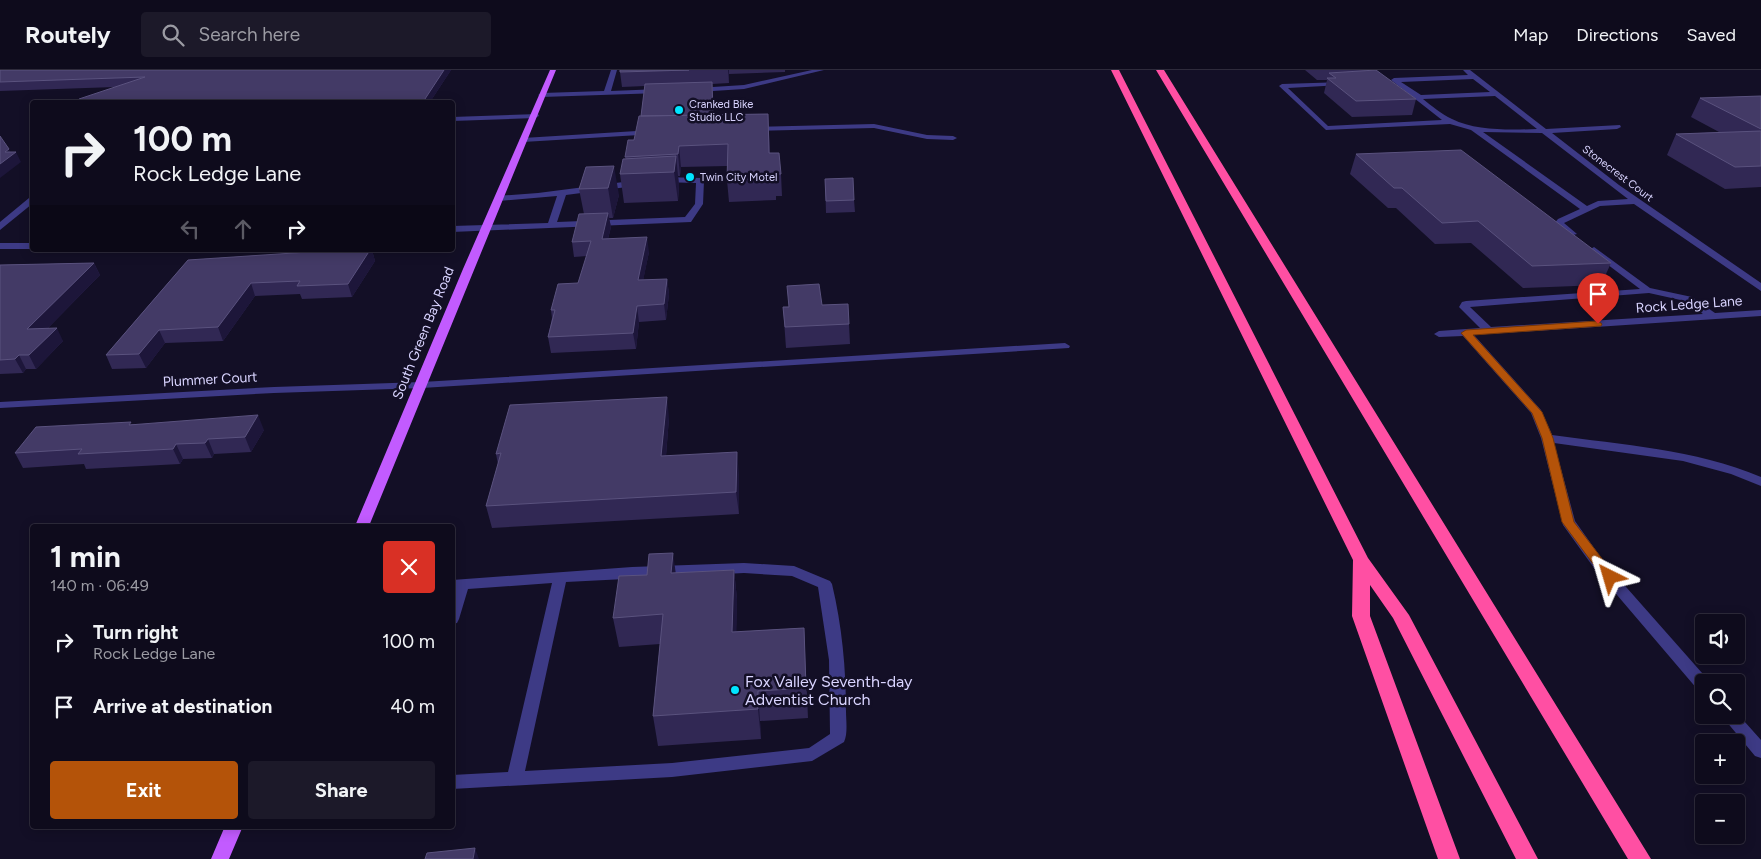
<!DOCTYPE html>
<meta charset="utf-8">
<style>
body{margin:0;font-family:Figtree,sans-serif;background:#1c1929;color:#f1f3f6;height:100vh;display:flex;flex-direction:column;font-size:19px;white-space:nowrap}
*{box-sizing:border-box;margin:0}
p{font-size:16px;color:#9b9ba3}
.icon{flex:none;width:28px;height:28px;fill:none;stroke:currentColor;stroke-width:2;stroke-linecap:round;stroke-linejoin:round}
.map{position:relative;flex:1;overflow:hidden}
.panel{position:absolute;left:30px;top:454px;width:425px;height:305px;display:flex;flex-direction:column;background:#0e0b1c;border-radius:5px;box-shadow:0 2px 12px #0003,0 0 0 1px #2e2b3b}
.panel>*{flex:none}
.hud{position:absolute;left:30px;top:30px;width:425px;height:152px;border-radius:5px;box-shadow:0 2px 12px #0003,0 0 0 1px #2e2b3b;background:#0e0b1c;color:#f1f3f6;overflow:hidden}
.fabs{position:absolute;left:1695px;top:544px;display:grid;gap:10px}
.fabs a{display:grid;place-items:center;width:50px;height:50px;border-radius:5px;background:#0e0b1c;box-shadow:0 2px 12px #0003,0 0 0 1px #2e2b3b;font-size:25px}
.pin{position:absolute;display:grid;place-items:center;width:42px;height:42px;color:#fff;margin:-51px -21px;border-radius:50% 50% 50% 0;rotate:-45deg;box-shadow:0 0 5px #0007}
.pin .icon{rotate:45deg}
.me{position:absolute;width:55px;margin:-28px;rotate:320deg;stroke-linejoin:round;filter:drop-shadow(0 0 4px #0008)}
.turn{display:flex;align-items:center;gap:18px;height:105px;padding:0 20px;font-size:22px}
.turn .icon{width:65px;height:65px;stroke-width:2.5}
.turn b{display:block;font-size:35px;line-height:42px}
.lanes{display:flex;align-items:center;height:48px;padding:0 20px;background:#0003;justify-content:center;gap:25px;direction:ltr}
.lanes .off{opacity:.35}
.round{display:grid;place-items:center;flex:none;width:52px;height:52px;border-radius:5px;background:#1c1929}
.head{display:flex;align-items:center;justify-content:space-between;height:85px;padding:0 20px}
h1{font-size:30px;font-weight:700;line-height:38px}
.cta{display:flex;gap:10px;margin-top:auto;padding:10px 20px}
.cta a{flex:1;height:58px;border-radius:5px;background:#b45309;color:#fff;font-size:20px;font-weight:700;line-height:58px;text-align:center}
.cta a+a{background:#1c1929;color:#f1f3f6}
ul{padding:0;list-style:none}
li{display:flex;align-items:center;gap:15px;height:65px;padding:0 20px}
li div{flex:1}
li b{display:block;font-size:19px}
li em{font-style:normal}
header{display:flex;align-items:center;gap:30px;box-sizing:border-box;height:70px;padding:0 25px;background:#0e0b1c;border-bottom:1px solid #2e2b3b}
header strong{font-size:24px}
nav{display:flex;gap:28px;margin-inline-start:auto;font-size:18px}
.search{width:350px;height:45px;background:#1c1929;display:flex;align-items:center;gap:12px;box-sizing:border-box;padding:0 18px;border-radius:5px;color:#9b9ba3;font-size:19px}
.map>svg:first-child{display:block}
</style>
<header>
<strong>Routely</strong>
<div class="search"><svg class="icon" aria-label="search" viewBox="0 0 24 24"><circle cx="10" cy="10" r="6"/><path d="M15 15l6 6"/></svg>Search here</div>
<nav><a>Map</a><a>Directions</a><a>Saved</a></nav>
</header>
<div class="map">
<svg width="1761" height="789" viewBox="0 0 1761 789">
<rect width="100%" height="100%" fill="#130f26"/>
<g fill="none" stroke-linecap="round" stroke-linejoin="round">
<path fill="#3d3a85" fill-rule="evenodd" d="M611,0H617L611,21L660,19L664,21L660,23L542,27L538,25L542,23L604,21Z
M812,0H824L744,19L697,22L693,20L697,18L744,15Z
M1463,0H1470L1546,59L1620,55L1621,57L1617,59L1552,63L1619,115L1761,213V221L1634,134L1600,136L1564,153L1577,164L1569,166L1554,154L1558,149L1580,139L1471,60L1450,54L1326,60L1279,16L1282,14L1344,12V14L1342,15L1288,18L1328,56L1442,50L1391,10L1394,8L1468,5ZM1473,9L1490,22L1421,25L1401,12ZM1495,26L1537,59C1510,60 1476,61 1452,49C1441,44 1432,36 1423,29ZM1483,62L1542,63L1628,129L1598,131L1587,136Z
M538,44L539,46L535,48L452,51V47Z
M874,54L927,65L953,66L957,68L953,70L927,69L874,58L753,61L749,59L753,57Z
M653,60H656V64L523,72L519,70L523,68Z
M664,107L700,108L704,111L703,134L691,152L452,162V156L548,153L557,126L499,131L495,128L496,126L538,123L639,110L642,111V115L566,125L557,152L685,147L695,134L696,113L661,112L660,110Z
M29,128H32V134L0,160V152Z
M0,173H32V179H0Z
M1594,177L1650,218L1692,227L1715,243L1761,240V246L1474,265L1541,340L1552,365C1623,375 1694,379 1761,407V416L1731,404L1683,391L1554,373L1575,451L1604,492L1710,612H1704V622L1698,620L1594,498L1563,455L1541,368L1531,343L1463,266L1439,267L1434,264L1439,261L1480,258L1459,237L1462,232L1466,231L1640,219L1591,182L1589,180ZM1649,223L1685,231L1703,244L1491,257L1470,237Z
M1065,273L1070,276L1069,278L422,318L274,323L0,338V332L274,317L422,312Z
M744,493L794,496L830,511L832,514C842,556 846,598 846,641C846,651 848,663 844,672L812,691L672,707L452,719V705L508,702L552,513L468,519L459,549L457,553L452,554V510L632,497ZM744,503L792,506L818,517L829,590L830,664L809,678L672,693L525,701L566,512Z
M1736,642L1761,670V688L1755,686L1721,645H1736Z"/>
<path fill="#c25bff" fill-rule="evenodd" d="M550,0H556L369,456H355L463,199Z
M225,756H243L229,789H211Z"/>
<path fill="#ff4fa3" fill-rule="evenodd" d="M1111,0H1119L1368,488L1409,545L1538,789H1516L1393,548L1370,515V546L1460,789H1438L1352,546L1353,490Z
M1156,0H1164L1651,789H1628Z"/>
</g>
<path fill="#312854" d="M0,0H451L430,32H80L115,17L0,21Z
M620,0H785V2L729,4V13L712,14L714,45L768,44L770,83L781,104L782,126H776V130L729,132L727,110V96L681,97L680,106H678L679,115L678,131L624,133L620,104L626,89L625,87L634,70L641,46L645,16L622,17L620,2Z
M1305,0H1365L1416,29L1412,45L1352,47L1324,23L1327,10H1317Z
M1761,26V117L1725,119L1667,85L1676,64L1719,62L1691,47L1700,28Z
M1356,84L1611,193L1601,215L1523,218L1471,173L1435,174L1396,138H1388L1350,104Z
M586,97L619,125L613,148H609L611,157L608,169L649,182L643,210L667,209L669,224L666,250L639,252L636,279L551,283L548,267L552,248L551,240L578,213L587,186L574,187L572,172L584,144L579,119Z
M825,109L854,130L855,142L826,143Z
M339,180H372L375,191L352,227L302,229L300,224L255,226L223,271L165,273L146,298L112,299L106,285L188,190Z
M94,193L100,205L48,258L63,271L36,299H26L23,303L0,304V195Z
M822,235L849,254L850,274L786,278L783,237Z
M669,348L666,386L739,404V444L492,458L486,436L498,394L496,384Z
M132,354L264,360L251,382L214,384L212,388L183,389L180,394L86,399L84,394L23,398L15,383Z
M734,500L737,529L736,562L804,558L808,648L760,651L761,669L658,676L653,646L660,574L619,577L613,548L676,503Z"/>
<path fill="#1d163a" d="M444,0H451L430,32H423Z
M728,0H729V13Z
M712,12L713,22L714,57L713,45Z
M768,44L769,65L770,105L769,83Z
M679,76L681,97L680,106L678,84Z
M9,79L12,85L16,82L21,92L0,108V94L5,82Z
M676,86L679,115L678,131L674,102Z
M614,96L619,125L613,148L608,118Z
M608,143L611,157L604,184L602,169Z
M647,167L649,182L640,226L638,210Z
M370,180H372L375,191L352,227L348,214Z
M94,193L100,205L34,272L27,259Z
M667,209L669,224L666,250L664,234Z
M251,213L255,226L223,271L218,257Z
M637,236L639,252L636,279L633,263Z
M57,258L63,271L36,299L29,285Z
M159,260L165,273L146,298L139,284Z
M19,285L26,299L23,303L15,289Z
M667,327L669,348L664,408L661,386Z
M258,345L264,360L251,382L245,367Z
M208,369L214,384L212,388L205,373Z
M176,374L183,389L180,394L173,379Z
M737,382L739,404V444L736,422Z
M673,483L677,512L671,503Z
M734,500L737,529L736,592L732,562Z
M758,621L760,651L761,669L758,639Z
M475,778L479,789H473Z"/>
<path fill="#433a66" stroke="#5a527e" d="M0,0H444L423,32H190L191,31L143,32H80L79,29L145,7L0,12Z
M620,0H689L620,2Z
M1376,0L1416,29L1356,31L1327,8H1336L1329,3Z
M712,12L713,45L641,46L645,14Z
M1761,26V59L1700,28Z
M768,44L769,83H779L781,104H774L775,108L727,110L728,74L679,76L678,84L625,87L628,70H634L639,46Z
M1761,61V96L1735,97L1676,64Z
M0,66L9,79L5,82H16L0,94Z
M1461,80L1611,193L1532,196L1478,151L1442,153L1402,118H1394L1356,84Z
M676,86L674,102L620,104L623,89Z
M614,96L608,118L579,119L586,97Z
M853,108L854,130L826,131L825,109Z
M608,143L602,169L647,167L638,210L667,209L664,234L637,236L633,263L548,267L555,240H551L558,214L578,213L591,171L572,172L579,144Z
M339,180H370L348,214L297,216L300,211L251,213L218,257L159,260L139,284L106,285L188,190Z
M94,193L27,259L57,258L29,285H19L15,289L0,290V195Z
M819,214L822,235L848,234L849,254L785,257L783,237H789L787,216Z
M667,327L661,386L737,382L736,422L486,436L501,383L496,384L510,335Z
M258,345L245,367L208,369L205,373L176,374L173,379L78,384L82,379L15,383L36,357L131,352L129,355Z
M673,483L671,503L734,500L732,562L804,558L806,618L758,621V639L653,646L663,544L613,548L619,506L647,505L649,484Z
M475,778L473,789H425L427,783Z"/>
<path fill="#b45309" stroke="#753606" d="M1598,251L1602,254L1601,256L1473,265L1542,342L1553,368L1574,452L1616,507L1610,512L1605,510L1562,452L1542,368L1532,343L1461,263L1466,260Z"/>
<g fill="#00e5ff" stroke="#130f26" stroke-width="2">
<circle cx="679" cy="40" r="5"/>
<circle cx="690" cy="107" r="5"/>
<circle cx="735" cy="620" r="5"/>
</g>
<g text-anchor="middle" stroke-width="5" stroke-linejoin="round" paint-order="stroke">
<g font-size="11" fill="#d9d4ff" stroke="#130f26" text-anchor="start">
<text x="689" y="38">Cranked Bike<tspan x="689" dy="13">Studio LLC</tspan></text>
<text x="700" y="111">Twin City Motel</text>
</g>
<g font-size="11" fill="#d9d4ff" stroke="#130f26">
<text transform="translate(1618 103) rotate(37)" y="4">Stonecrest Court</text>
</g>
<g font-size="14" fill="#d9d4ff" stroke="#130f26">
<text transform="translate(1689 234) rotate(-4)" y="5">Rock Ledge Lane</text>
<text transform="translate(423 263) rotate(-68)" y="5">South Green Bay Road</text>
<text transform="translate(210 309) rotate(-3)" y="5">Plummer Court</text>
</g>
<g font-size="16" fill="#d9d4ff" stroke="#130f26" text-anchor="start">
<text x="745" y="617">Fox Valley Seventh-day<tspan x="745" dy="18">Adventist Church</tspan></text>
</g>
</g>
</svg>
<div class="fabs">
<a><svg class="icon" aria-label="sound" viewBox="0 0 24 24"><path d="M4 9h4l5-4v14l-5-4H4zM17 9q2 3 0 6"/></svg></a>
<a><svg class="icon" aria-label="search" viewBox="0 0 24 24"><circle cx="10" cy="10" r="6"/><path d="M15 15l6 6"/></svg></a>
<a>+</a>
<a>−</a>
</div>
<div class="pin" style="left:1598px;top:254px;background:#d93025"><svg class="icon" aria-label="arrive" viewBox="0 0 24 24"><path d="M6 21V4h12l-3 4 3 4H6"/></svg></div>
<svg class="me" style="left:1610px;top:507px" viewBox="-20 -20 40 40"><path d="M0-17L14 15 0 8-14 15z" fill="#b45309" stroke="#fff" stroke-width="4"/></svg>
<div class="hud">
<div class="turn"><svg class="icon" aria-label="right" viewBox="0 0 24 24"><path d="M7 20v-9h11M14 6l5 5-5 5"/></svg><div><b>100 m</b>Rock Ledge Lane</div></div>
<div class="lanes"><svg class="icon off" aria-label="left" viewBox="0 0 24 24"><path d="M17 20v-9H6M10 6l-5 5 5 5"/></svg><svg class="icon off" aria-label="ahead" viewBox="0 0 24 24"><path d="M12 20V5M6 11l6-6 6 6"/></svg><svg class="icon" aria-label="right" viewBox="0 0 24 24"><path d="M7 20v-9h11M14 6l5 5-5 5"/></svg></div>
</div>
<section class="panel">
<div class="head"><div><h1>1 min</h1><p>140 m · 06:49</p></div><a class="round" style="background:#d93025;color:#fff"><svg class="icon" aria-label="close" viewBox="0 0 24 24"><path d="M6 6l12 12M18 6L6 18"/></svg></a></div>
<ul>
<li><svg class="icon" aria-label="right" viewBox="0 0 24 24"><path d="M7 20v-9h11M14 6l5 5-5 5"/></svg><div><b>Turn right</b><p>Rock Ledge Lane</p></div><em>100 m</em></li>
<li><svg class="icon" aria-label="arrive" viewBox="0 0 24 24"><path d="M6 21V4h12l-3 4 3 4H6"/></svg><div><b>Arrive at destination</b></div><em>40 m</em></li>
</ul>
<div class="cta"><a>Exit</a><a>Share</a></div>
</section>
</div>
